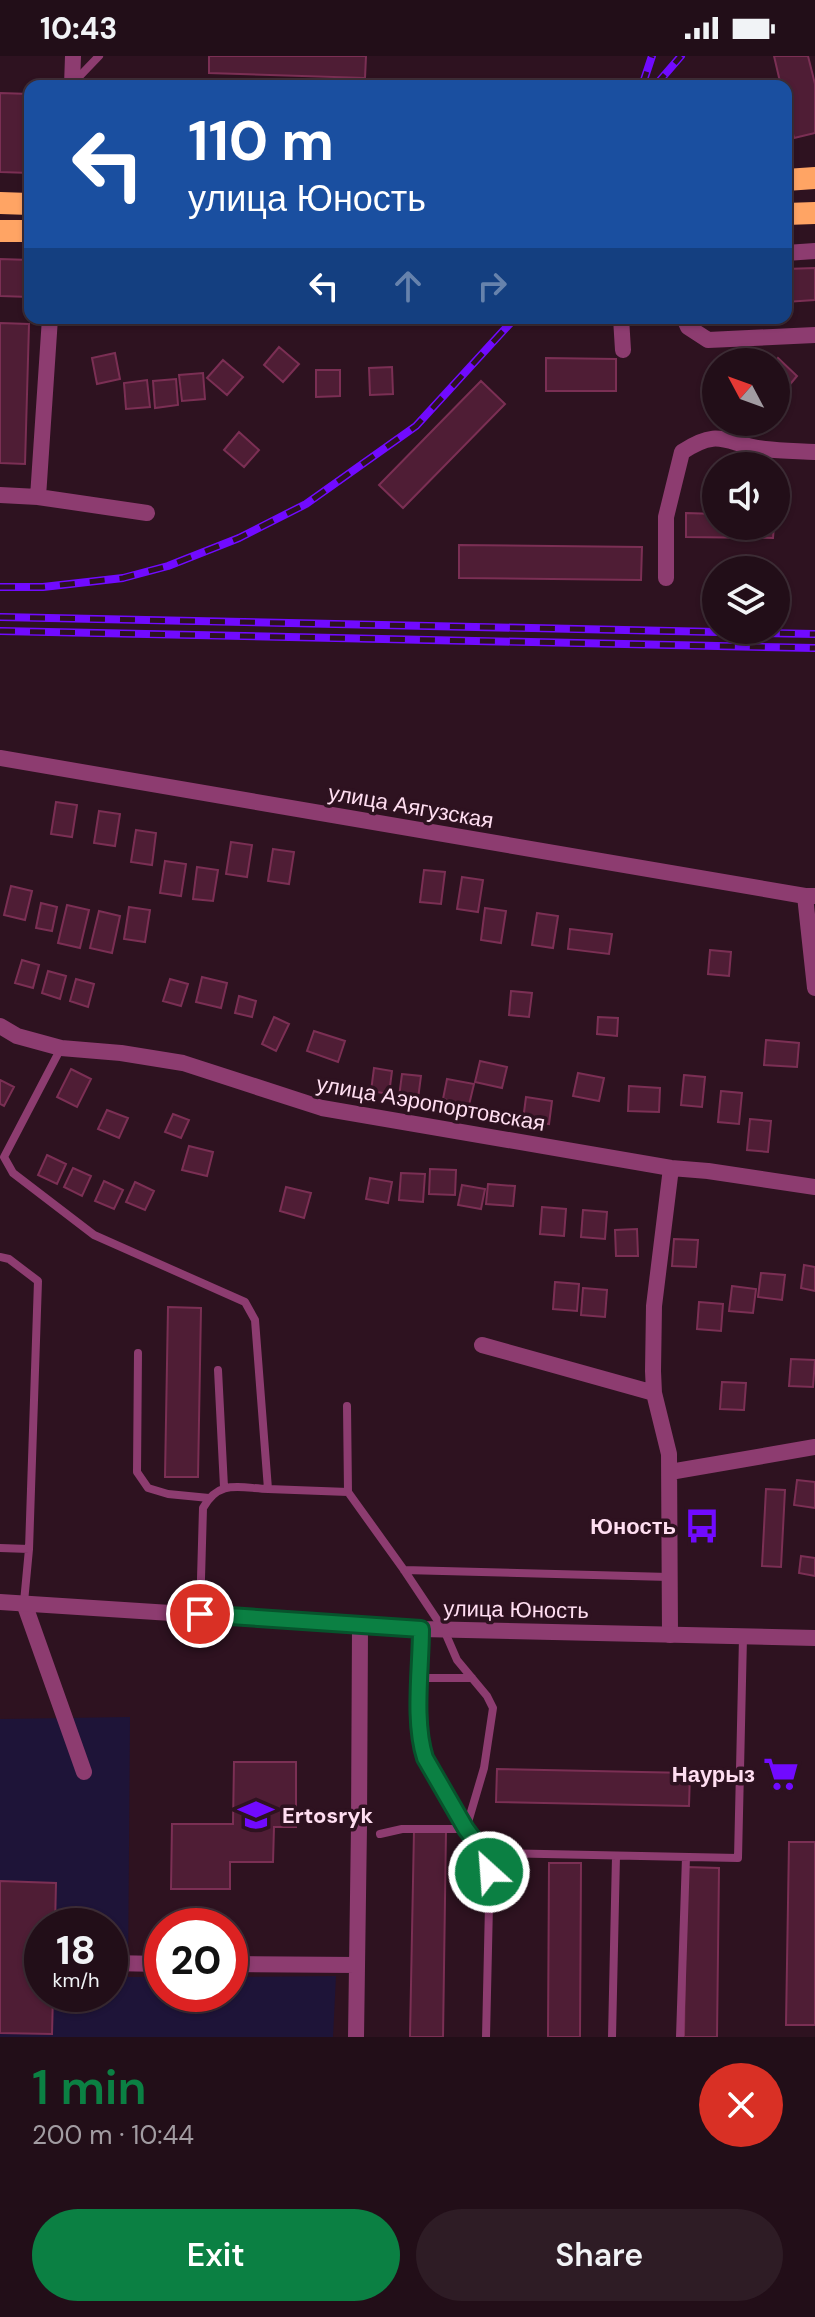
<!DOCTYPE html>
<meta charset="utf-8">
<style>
body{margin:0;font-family:"DM Sans",sans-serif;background:#2e1c25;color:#f1f3f6;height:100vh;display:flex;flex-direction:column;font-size:30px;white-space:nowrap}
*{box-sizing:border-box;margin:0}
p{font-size:26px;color:#a29ca2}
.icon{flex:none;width:44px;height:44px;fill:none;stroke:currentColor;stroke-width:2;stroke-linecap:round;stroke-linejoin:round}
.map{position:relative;height:1981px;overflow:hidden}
.side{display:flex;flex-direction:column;background:#220e18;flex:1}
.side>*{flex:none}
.top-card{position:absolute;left:24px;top:24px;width:768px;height:244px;border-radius:16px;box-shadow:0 2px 6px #0004,0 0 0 2px #3f2e37;background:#1a4fa0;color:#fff;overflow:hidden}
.needle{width:52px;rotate:311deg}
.controls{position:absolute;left:702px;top:292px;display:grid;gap:16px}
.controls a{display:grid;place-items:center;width:88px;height:88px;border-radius:50%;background:#220e18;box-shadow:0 2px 6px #0004,0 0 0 2px #3f2e37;font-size:40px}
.speed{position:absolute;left:24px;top:1852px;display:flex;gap:16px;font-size:40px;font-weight:700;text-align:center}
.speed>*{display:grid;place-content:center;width:104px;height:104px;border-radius:50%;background:#220e18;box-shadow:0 2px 6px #0004,0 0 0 2px #3f2e37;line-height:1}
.speed small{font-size:20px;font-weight:400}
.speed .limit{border:12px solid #d22;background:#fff;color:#111}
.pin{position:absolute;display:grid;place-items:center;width:68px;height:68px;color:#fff;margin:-34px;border:4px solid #fff;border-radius:50%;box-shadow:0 2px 8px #0007}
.me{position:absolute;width:88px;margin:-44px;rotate:334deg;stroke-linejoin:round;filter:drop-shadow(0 0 6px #0008)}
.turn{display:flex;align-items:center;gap:28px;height:168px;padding:0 32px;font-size:36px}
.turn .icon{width:104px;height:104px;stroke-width:2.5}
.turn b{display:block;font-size:56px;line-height:68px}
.lanes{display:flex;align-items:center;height:76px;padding:0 32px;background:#0003;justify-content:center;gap:40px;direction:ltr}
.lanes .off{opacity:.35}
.round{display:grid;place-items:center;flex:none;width:84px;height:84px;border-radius:42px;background:#2e1c25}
.head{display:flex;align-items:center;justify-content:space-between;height:136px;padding:0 32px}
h1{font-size:48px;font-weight:600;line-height:60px;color:#0b8043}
.button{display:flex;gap:16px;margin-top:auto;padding:16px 32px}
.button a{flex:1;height:92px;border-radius:48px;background:#0b8043;color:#fff;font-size:32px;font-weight:600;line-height:92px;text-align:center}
.button a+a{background:#2e1c25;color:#f1f3f6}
.status{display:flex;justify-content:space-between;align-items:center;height:56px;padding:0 40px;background:#220e18;direction:ltr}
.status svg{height:22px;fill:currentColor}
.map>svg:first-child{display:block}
</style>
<div class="status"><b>10:43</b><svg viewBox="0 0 49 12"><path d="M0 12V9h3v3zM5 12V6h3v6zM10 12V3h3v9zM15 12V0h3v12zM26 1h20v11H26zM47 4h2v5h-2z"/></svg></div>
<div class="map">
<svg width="815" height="1981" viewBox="0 0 815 1981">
<rect width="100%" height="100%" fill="#2e1220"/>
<path fill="#1e1438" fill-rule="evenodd" d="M130,1661L128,1921H162V1938H230V1921L336,1920L333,1981H0V1663ZM42,1870H110V1938H42Z"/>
<path fill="#4f1d35" stroke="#7b2f54" stroke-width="2" d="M209,0H366L365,22L209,17Z
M774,0H808L815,28V77L794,82L786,49V30H781Z
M0,37L30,38V117L0,116Z
M0,203L30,204V241L0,240Z
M815,212V244L786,246V213Z
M0,267L29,268L25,408L0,407Z
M279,291L299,308L283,326L264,309Z
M115,297L120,323L97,328L92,302Z
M546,302L616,303V335H546Z
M778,302L797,320L782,338L776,332L775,306Z
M223,304L243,321L227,339L207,322Z
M392,311L393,338L370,339L369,312Z
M316,314H340V340L316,341Z
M203,317L205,343L182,345L179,319Z
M176,323L178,349L155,352L153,325Z
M147,324L150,351L126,353L124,327Z
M481,325L505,348L403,452L379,429Z
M239,376L259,394L244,411L224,394Z
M686,457L716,458V470H774L773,482L686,481Z
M459,489L642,491L641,524L459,522Z
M56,746L77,749L72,781L51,778Z
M99,755L120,758L115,790L94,787Z
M136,774L156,777L152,809L131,806Z
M231,786L252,789L247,821L226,818Z
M273,793L294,796L289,828L268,825Z
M165,805L186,808L181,840L160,837Z
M197,811L218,814L213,845L193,843Z
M424,814L445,816L441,848L420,846Z
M462,821L483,824L478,856L457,853Z
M11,830L32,835L25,864L4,859Z
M41,847L57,851L52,875L36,872Z
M67,849L89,854L80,892L58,887Z
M129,851L150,854L145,886L124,883Z
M485,852L506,855L501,887L481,884Z
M99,855L120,860L112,897L90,892Z
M537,857L558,860L553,892L532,889Z
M570,873L612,878L609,898L568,893Z
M710,894L731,896L729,920L708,918Z
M22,904L39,909L33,932L15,927Z
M48,915L66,920L60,943L42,937Z
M202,921L227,927L221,952L196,946Z
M76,923L94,928L88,951L70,945Z
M170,923L188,928L181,950L163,945Z
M511,935L532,937L529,961L509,959Z
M239,940L256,945L252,961L235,957Z
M274,961L289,968L276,995L262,988Z
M598,961L618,962L617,980L597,978Z
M314,975L345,985L338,1006L307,995Z
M766,984L799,987L797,1011L764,1009Z
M480,1005L507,1011L502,1032L475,1026Z
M374,1012L392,1015L389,1038L371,1035Z
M71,1013L91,1023L77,1051L57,1041Z
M578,1017L604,1022L599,1045L573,1040Z
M402,1018L421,1020L418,1043L399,1041Z
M684,1019L705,1021L702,1051L681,1049Z
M447,1023L474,1028L469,1049L443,1043Z
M0,1024L14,1031L4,1050L0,1048Z
M629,1030L660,1032L659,1056L628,1055Z
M721,1035L742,1037L739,1068L718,1066Z
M526,1041L552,1045L549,1068L523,1064Z
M107,1054L128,1062L119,1082L98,1073Z
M173,1058L189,1064L181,1082L165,1076Z
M750,1063L771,1065L768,1096L747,1094Z
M189,1090L213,1096L207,1120L182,1114Z
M47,1099L66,1108L57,1128L38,1119Z
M73,1112L91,1120L82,1140L64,1131Z
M430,1113L456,1114L455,1139L429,1138Z
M401,1117L425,1118L423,1146L399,1144Z
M370,1122L392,1126L388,1147L366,1143Z
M104,1125L123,1134L114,1153L95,1145Z
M135,1126L154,1135L145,1154L126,1146Z
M488,1128L515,1130L513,1150L486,1148Z
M462,1129L485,1133L481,1153L458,1149Z
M286,1131L311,1137L304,1162L280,1155Z
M542,1151L566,1153L564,1180L540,1178Z
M583,1154L607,1156L605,1183L581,1181Z
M637,1173L638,1200H616L615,1174Z
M674,1183L698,1184L696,1211L672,1210Z
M804,1209L815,1211V1235L801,1232Z
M761,1217L785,1219L782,1244L758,1241Z
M555,1226L579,1228L577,1255L553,1253Z
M732,1230L756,1233L753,1257L729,1255Z
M583,1232L607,1234L605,1261L581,1259Z
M699,1246L723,1248L721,1275L697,1273Z
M168,1251L201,1252L198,1421H165Z
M791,1303L815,1304L813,1331L789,1330Z
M722,1326L746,1327L744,1354L720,1353Z
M797,1424L815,1426V1452L794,1449Z
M766,1433L785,1434L781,1511L762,1510Z
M801,1500L815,1502V1520L799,1517Z
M234,1706H296V1771H274L273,1806H230V1833H171L172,1768H233Z
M497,1713L690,1717L689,1750L496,1746Z
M414,1774H446L443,1981H410Z
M789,1786H815V1969H786Z
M549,1807H581L580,1981H548Z
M686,1811L719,1812L717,1981H684Z
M0,1825L56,1827L55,1870H42V1938H53L52,1978L0,1977Z"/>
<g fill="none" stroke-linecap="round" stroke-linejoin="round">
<path stroke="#8d3c70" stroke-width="8" d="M75,25L99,0
M61,992L4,1101L13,1117L94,1179L245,1246L255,1264L268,1433L348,1436L404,1514L444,1574L457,1604L487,1640L493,1652L484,1712L466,1773
M0,1201L9,1203L38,1225L29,1493L24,1546
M138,1297L137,1416L148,1432L168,1438L209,1442
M218,1314L224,1431
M347,1350L348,1436
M0,1492L29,1493
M404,1514L669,1521
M200,1558L203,1452C219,1423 239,1432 268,1433
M421,1573C421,1613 414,1664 425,1702L466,1773L490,1805L486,1981
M420,1622H472
M380,1778L402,1773H466
M498,1797L738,1802L743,1581
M612,1981L616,1800
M680,1981L686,1801"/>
<path stroke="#8d3c70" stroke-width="16" d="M786,197L815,195
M50,262L38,441L147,457
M621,262L623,294
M684,262L688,271L708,284L815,279
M0,439L38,441
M666,522V461L682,396C721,370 726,389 765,393C781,395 798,395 815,396
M0,702L805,840H815
M805,840L815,932
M0,970L17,980L61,992L121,997L183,1007L322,1052L671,1112L708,1115L815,1131
M482,1289L654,1337
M670,1416L815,1391
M24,1547L84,1716
M670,1579L669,1398L654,1337L653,1315L654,1250L671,1112
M110,1907L162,1908
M230,1908L357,1909
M356,1981L359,1770L360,1571"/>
<path stroke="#8d3c70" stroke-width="16" d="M72,30L73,0
M0,1546L421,1573L815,1582"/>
<path stroke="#ffa464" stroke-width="22" d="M786,124L815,122
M0,147L30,148
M786,158L815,157
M0,175H30"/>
<g stroke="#710aff" stroke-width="8">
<path id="rail" d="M642,30L652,0
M655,30L681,0
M0,531H43L123,522L168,510L239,482L306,448L416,370L515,262
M0,561L815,578
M0,575L815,592"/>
</g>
<use href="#rail" stroke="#2e1220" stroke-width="5" stroke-dasharray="15" stroke-linecap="butt"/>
</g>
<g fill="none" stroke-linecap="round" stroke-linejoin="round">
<g stroke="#07532c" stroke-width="20">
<path id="route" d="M200,1558L421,1573C421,1613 413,1664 425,1702L466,1773L490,1805L489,1816"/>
</g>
<use href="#route" stroke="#0b8043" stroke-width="14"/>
</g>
<defs>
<g id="bus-bare" transform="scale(2.76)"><path d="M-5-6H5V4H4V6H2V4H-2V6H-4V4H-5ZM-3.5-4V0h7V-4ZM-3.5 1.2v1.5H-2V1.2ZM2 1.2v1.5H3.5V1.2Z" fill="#710aff" stroke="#2e1220" stroke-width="2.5" paint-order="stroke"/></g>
<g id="supermarket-bare" transform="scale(2.76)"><path d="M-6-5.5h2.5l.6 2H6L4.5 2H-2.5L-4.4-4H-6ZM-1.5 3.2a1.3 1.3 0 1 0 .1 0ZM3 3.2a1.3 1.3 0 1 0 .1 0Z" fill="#710aff" stroke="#2e1220" stroke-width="2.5" paint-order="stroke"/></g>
<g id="school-bare" transform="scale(2.76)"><path d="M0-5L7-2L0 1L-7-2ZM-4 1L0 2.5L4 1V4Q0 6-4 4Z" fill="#710aff" stroke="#2e1220" stroke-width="2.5" paint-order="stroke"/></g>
</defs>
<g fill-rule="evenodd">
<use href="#bus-bare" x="702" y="1470"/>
<use href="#supermarket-bare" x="781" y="1718"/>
<use href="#school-bare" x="256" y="1759"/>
</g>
<g text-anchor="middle" stroke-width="7" stroke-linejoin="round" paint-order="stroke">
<g font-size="22" fill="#ffdef1" stroke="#2e1220">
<text transform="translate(411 750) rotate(10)" y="8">улица Аягузская</text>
<text transform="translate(431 1047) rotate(10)" y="8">улица Аэропортовская</text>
<text transform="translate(516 1553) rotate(1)" y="8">улица Юность</text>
</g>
<g font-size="22" font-weight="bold" fill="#ffdef1" stroke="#2e1220" text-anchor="end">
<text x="676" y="1478">Юность</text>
<text x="755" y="1726">Наурыз</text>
<text x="282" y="1767" text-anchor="start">Ertosryk</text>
</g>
</g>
</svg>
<div class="controls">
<a><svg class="needle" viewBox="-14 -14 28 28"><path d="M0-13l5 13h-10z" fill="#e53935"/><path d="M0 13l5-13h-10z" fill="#a29ca2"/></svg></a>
<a><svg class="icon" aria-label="sound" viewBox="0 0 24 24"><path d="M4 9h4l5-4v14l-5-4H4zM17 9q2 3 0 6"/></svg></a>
<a><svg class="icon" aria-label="layers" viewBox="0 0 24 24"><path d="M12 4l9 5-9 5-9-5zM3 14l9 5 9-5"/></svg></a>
</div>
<div class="speed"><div>18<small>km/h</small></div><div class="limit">20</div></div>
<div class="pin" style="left:200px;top:1558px;background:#d93025"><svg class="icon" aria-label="arrive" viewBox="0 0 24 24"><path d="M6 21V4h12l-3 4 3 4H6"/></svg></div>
<svg class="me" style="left:489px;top:1816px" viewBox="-20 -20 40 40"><circle r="17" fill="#0b8043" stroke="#fff" stroke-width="3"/><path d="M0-11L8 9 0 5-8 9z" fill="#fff"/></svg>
<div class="top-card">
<div class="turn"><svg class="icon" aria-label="left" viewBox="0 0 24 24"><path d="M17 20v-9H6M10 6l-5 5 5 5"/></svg><div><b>110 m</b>улица Юность</div></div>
<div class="lanes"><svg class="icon" aria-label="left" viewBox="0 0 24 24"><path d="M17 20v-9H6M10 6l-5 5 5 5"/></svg><svg class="icon off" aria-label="ahead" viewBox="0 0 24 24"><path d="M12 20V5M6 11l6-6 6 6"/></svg><svg class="icon off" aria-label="right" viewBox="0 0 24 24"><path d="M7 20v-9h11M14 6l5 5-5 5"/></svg></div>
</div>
</div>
<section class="side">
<div class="head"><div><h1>1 min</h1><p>200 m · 10:44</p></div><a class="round" style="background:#d93025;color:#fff"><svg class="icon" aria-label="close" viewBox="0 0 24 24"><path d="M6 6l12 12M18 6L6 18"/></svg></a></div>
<div class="button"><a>Exit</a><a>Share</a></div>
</section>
